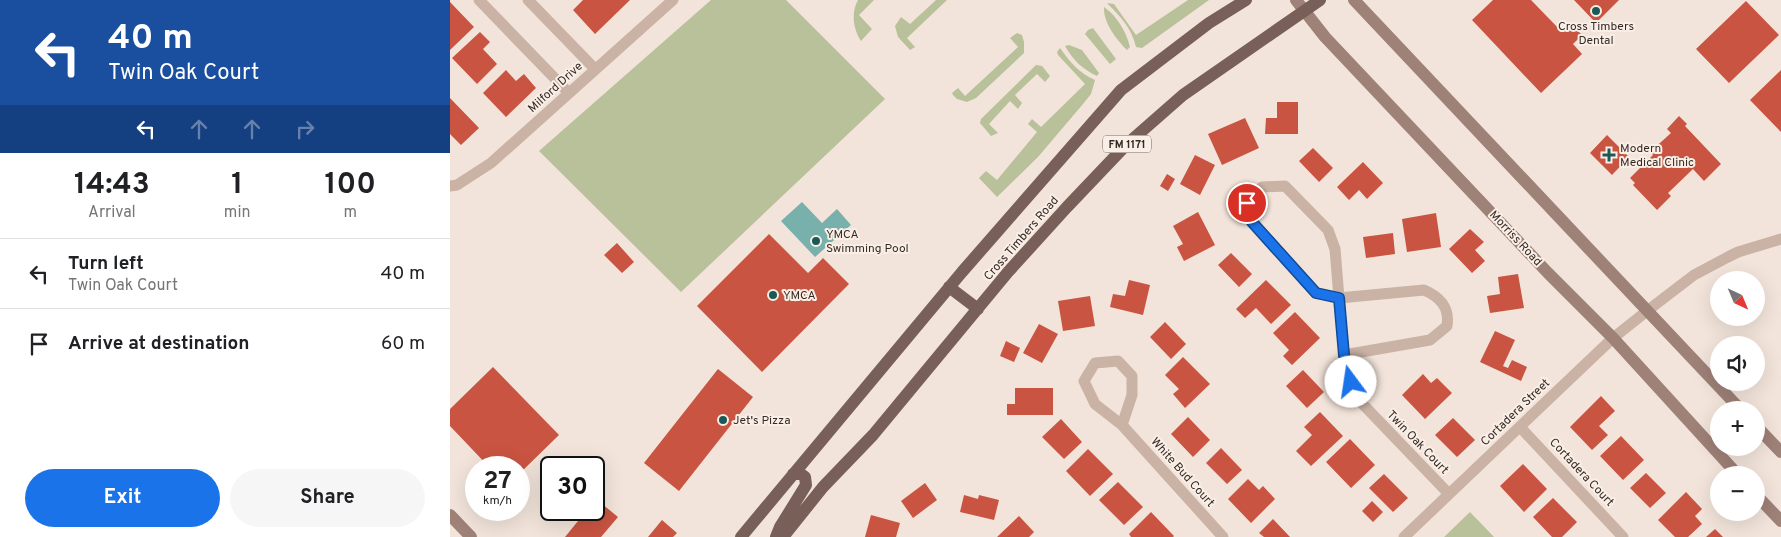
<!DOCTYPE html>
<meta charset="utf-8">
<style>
body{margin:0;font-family:Overpass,sans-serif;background:#f6f6f6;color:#202124;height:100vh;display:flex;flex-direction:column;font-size:19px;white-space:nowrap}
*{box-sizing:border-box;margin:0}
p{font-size:16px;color:#757577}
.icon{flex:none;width:28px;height:28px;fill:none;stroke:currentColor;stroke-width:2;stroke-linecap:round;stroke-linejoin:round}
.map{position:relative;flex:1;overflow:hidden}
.drawer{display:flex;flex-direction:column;background:#fff;width:450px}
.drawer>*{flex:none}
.top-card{background:#1a4fa0;color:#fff;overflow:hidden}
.needle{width:32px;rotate:136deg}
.fabs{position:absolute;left:1260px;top:271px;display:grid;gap:10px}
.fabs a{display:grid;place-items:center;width:55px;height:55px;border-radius:50%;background:#fff;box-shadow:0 5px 20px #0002;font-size:25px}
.speed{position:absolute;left:15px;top:456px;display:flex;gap:10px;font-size:25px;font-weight:700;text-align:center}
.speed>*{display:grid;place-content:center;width:65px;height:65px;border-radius:50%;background:#fff;box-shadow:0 5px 20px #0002;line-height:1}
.speed small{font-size:12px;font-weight:400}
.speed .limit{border:2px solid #111;border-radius:8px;background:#fff;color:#111}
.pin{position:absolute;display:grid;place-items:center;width:42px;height:42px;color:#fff;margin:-21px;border:2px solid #fff;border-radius:50%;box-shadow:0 1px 5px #0007}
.me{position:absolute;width:55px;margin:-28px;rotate:346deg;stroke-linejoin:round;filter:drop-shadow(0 0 4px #0008)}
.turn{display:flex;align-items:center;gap:18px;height:105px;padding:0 25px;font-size:22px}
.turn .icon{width:65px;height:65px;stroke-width:2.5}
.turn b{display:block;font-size:35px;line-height:42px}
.lanes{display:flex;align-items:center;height:48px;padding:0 25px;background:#0003;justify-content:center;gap:25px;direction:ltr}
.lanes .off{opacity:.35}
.eta{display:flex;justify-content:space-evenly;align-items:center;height:85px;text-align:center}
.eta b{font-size:30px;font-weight:700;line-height:35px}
.button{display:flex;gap:10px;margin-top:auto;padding:10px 25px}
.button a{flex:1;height:58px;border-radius:30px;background:#1a73e8;color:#fff;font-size:20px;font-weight:700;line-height:58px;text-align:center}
.button a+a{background:#f6f6f6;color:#202124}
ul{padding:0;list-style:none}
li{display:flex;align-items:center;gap:15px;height:70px;padding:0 25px;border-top:1px solid #e0e0e0}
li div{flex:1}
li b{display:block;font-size:19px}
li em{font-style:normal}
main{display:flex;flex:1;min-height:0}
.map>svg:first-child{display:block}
</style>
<main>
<section class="drawer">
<div class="top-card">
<div class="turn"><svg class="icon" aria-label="left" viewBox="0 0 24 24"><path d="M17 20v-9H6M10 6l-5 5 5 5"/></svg><div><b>40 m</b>Twin Oak Court</div></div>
<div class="lanes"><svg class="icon" aria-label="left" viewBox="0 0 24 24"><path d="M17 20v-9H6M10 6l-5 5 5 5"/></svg><svg class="icon off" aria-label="ahead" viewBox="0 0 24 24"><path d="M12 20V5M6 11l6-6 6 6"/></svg><svg class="icon off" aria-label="ahead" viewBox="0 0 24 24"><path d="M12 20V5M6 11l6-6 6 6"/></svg><svg class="icon off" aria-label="right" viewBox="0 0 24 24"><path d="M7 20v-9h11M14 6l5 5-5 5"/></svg></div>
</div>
<div class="eta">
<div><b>14:43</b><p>Arrival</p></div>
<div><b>1</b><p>min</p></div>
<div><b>100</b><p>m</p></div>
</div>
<ul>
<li><svg class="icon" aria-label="left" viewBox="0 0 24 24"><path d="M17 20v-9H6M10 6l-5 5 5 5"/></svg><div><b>Turn left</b><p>Twin Oak Court</p></div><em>40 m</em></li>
<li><svg class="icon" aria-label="arrive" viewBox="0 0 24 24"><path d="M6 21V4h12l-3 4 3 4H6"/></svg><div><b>Arrive at destination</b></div><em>60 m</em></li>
</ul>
<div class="button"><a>Exit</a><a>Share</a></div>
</section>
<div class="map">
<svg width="1331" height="537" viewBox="0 0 1331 537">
<rect width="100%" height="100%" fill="#f2e4da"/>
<path fill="#b8c199" d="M261,0H336L435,99L231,292L89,151Z
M408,0H424L409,15L422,29L411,41C403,29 401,12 408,0Z
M486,0H497L457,38L465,47L460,50L448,37L445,26L451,17L460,24Z
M738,0H759L692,48L686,47C682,29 671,17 657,3L664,4L686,35Z
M654,7C667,16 676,31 680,47L677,50C666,39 653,22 654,7Z
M643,28L666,59L660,64L635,34L638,30Z
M567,33L572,35L574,42V53L526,98L517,102L507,99L503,95L502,93L508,88L515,96L568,47L560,38Z
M619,45L632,50L649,73L647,76C632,69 623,60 615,46Z
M610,48C620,62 629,73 645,80L641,94L633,104L588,157L547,197L529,178L536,171L547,180L587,132L578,124L582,119L591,127L635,84L608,55L607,52Z
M586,65L592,66L600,76L595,82L587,74L565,95L572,103L568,109L560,101L539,124L548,133L541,136L530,123L531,119Z
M1020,512L1044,537H994Z"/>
<path fill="#78b0ac" d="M352,202L372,223L387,209L401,225L365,257L331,221Z"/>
<path fill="#c95441" d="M133,0H180L145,34L123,10Z
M1043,0H1081L1112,32L1121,24L1132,35L1123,44L1132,54L1091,93L1022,20Z
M1124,0H1169L1146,23Z
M1296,1L1329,35L1279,83L1246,49Z
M0,2L24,27L0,50Z
M30,32L40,42L33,49L47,64L27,84L2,58Z
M56,70L66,81L74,74L86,88L56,117L33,93Z
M1331,70V132L1300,100Z
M0,98L29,128L11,145L0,134Z
M827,102H848V134H815L816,118H827Z
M1229,116L1237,124L1235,126L1271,164L1254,181L1243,169L1218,193L1221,196L1207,210L1183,185L1185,183L1180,178L1203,155L1200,152L1221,133L1217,129Z
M795,118L809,148L772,165L758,134Z
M1157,135L1179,157L1162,175L1140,153Z
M863,148L883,168L869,182L849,161Z
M745,155L765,165L750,195L730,184Z
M913,162L933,183L917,199L909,190L899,200L887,187Z
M717,174L725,179L718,191L710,186Z
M748,212L765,245L734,261L727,247L733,244L723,226Z
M986,213L991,247L957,252L952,219Z
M1020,229L1034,242L1025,250L1035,261L1022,273L999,249Z
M943,233L945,254L916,258L913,237Z
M319,234L358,273L373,258L399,284L312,372L247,306Z
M167,243L184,262L172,273L154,255Z
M781,253L802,274L789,287L768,265Z
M1068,274L1074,308L1040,313L1037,296L1050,294L1048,277Z
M679,280L700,285L693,315L660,307L663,294L675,296Z
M816,280L841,305L821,324L806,308L795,318L786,309Z
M640,296L645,326L613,331L608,301Z
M845,312L870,338L842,365L833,356L839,350L823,333Z
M715,322L736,344L721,359L700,337Z
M589,324L608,334L592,363L573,353Z
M1045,331L1065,340L1053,366L1058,368L1062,360L1077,367L1071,381L1030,362Z
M556,341L570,348L564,362L550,356Z
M733,357L760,384L735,408L723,394L729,389L715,375Z
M43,367L109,435L69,474V468H40L0,426V409Z
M268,369L303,397L229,491L194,463Z
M853,370L874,392L857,408L836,386Z
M973,374L981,383L987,378L1002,393L975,419L952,395Z
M565,388H603V415H557V404H565Z
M1151,396L1165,411L1149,426L1158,435L1142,450L1120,427Z
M870,412L893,436L861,466L846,451L862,435L854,427Z
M738,417L760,440L743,457L721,434Z
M1003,418L1025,440L1007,457L985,435Z
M611,419L632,442L614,459L592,437Z
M1171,436L1194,460L1173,480L1150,456Z
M900,439L925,465L901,488L876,462Z
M771,448L792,470L777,484L756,463Z
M638,449L663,474L640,496L616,471Z
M1073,464L1097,489L1074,512L1050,486Z
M1196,473L1216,493L1200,508L1180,488Z
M934,474L958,498L943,512L919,488Z
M798,479L809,490L813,486L825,499L801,523L778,499Z
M668,482L693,507L674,525L649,500Z
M475,483L487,500L463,518L451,501Z
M1236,492L1252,509L1245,516L1252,524L1238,537H1225L1208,520Z
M514,495L528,499L529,495L549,500L544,520L510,512Z
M1103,498L1127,522L1112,537H1102L1083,517Z
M146,499L168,517L151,537H115L137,510H144V502Z
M922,501L933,512L923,522L912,511Z
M701,512L724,536L723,537H681L679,534Z
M421,515L450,523L446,537H415Z
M569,516L584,532L579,537H547Z
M823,519L840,537H814L809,533Z
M212,520L227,533L223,537H198Z
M1265,529L1273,537H1256Z"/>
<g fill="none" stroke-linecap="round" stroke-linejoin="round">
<path stroke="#cab2a5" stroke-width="11" d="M29,0L119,93
M78,0L145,69
M0,186L7,185L41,163L223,0
M835,186L878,230L885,249L889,298L866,293L802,222L797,203L812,187Z
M894,355L980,340L997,326C1000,307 990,297 974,290L889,298L894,355L904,395L999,494
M672,425L682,395V376L668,361L645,363L634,381L645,404L672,425L773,537
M1070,427L1173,537
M954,537L1123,376L1163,338L1197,311L1244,275L1278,257L1288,252L1331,239"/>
<path stroke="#9e8177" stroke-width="12" d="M846,0L875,37L1098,273L1163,338L1288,475
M904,0L1291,410
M1306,426L1331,452
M1306,495L1331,521
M0,515L21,537"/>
<path stroke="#785f57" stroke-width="12" d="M499,287L528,309
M291,537L512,272L671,90L759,23L796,0
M326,537L330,527L356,485L355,477L351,474H343
M333,537L373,487L423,435L558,272L617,207L676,145L733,95L870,0"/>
</g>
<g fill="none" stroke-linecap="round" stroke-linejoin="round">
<g stroke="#114b97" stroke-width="12">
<path id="route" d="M797,203L802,222L866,293L889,298L894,355L901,382"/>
</g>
<use href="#route" stroke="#1a73e8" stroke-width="9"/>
</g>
<g fill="#1b5856" stroke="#faefe6" stroke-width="2">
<circle cx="1146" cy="11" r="5"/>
<path d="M1156.5 147.5h5v5h5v5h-5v5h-5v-5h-5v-5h5z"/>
<circle cx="366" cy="241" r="5"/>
<circle cx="323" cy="295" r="5"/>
<circle cx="273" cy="420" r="5"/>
</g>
<g text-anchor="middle" stroke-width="4" stroke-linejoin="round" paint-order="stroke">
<rect fill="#faefe6" stroke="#716560" stroke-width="1" x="653" y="135.5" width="48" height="17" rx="4"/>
<g font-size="11" font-weight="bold" fill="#362a27">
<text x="677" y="148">FM 1171</text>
</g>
<g font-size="12" fill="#362a27" stroke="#faefe6" text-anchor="start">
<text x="1146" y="30" text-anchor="middle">Cross Timbers<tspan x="1146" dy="14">Dental</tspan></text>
<text x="1170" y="152">Modern<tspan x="1170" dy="14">Medical Clinic</tspan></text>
<text x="376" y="238">YMCA<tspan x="376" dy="14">Swimming Pool</tspan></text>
<text x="333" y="299">YMCA</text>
<text x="283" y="424">Jet's Pizza</text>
</g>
<g font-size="12" fill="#362a27" stroke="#faefe6">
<text transform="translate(105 87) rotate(-42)" y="4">Milford Drive</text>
<text transform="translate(571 238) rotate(-49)" y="4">Cross Timbers Road</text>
<text transform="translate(1066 238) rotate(47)" y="4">Morriss Road</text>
<text transform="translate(1065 412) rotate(-44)" y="4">Cortadera Street</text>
<text transform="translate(968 442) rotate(46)" y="4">Twin Oak Court</text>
<text transform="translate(733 472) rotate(48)" y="4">White Bud Court</text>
<text transform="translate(1132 472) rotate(47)" y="4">Cortadera Court</text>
</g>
</g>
</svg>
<div class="fabs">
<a><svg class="needle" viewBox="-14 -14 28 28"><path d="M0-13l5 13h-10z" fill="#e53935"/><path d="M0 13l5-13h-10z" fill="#757577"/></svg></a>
<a><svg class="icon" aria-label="sound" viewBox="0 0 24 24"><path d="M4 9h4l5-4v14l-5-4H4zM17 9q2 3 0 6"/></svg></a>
<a>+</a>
<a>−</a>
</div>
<div class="speed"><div>27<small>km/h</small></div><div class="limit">30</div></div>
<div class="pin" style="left:797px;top:203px;background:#d93025"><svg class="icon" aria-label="arrive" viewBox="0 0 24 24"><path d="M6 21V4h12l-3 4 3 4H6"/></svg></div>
<svg class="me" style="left:901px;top:382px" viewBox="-20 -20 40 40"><circle r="19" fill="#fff"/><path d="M0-13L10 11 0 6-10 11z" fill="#1a73e8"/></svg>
</div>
</main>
